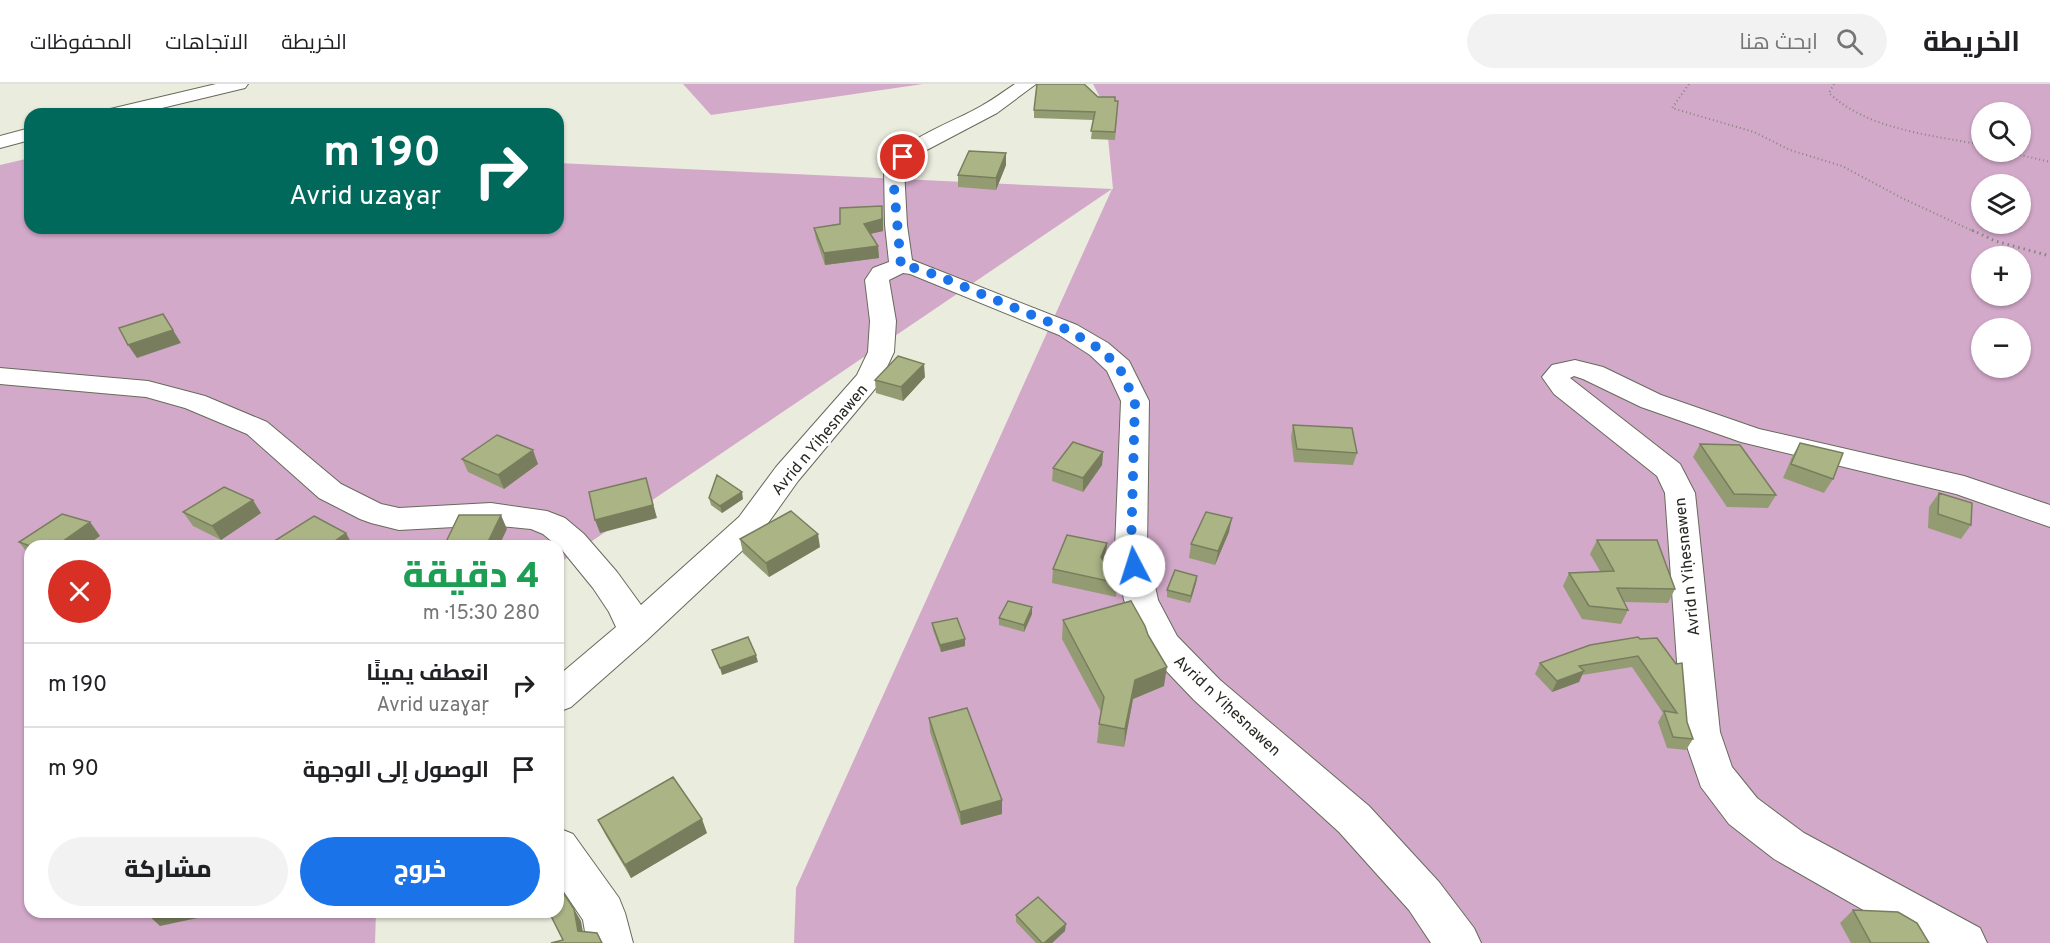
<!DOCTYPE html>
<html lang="ar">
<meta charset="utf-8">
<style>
body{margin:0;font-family:Overpass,Cairo,sans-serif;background:#f2f2f2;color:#202124;direction:rtl;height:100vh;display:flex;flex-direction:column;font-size:22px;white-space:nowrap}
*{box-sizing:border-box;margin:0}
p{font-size:20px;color:#757577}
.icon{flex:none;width:33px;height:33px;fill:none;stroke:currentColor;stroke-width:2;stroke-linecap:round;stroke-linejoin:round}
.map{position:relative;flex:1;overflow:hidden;direction:ltr}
.side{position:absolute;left:24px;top:456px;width:540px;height:378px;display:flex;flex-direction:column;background:#fff;border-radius:18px;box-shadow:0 2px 4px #0004;direction:rtl}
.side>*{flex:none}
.banner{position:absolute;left:24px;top:24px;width:540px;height:126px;border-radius:18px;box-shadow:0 2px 4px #0004;direction:rtl;background:#00695c;color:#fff;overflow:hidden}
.fabs{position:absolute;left:1971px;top:18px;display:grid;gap:12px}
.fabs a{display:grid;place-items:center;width:60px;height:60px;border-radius:50%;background:#fff;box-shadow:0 2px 4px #0004;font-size:30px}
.pin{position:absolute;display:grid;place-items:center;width:51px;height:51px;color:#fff;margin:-26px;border:3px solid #fff;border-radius:50%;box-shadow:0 2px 6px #0007}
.me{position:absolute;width:66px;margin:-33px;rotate:355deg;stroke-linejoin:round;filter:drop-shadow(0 0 4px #0008)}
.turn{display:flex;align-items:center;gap:21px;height:126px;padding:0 24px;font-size:27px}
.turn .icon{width:78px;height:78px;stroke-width:2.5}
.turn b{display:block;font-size:42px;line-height:51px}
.round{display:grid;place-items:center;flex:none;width:63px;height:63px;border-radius:32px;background:#f2f2f2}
.summary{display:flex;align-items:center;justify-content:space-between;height:102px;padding:0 24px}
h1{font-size:36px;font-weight:800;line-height:45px;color:#1e9e55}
.cta{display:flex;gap:12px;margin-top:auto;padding:12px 24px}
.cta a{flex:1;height:69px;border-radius:36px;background:#1a73e8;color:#fff;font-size:24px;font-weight:800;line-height:69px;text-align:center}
.cta a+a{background:#f2f2f2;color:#202124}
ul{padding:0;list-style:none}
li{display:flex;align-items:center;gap:18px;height:84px;padding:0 24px;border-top:2px solid #e0e0e0}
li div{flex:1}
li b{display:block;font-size:22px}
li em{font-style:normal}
header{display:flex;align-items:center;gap:36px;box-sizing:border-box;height:84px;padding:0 30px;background:#fff;border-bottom:2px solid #e0e0e0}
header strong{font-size:28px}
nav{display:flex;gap:33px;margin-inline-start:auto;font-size:21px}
.search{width:420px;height:54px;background:#f2f2f2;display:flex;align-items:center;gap:15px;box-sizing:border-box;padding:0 21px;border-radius:33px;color:#757577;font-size:22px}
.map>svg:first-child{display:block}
</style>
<header>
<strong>الخريطة</strong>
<div class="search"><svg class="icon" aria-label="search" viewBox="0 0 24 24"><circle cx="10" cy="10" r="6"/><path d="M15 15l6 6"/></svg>ابحث هنا</div>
<nav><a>الخريطة</a><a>الاتجاهات</a><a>المحفوظات</a></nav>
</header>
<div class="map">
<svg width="2050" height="859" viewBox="0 0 2050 859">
<rect width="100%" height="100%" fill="#eaeddd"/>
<path fill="#d3a9ca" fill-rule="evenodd" d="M683,0H923L711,31Z
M1093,0H2050V859H794L796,804L1112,105L558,480V462H30V828H376L375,859H0V81L30,74V144H558V79L1113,105L1105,23ZM1982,28H2020V68H1982ZM1982,100H2020V140H1982ZM1982,172H2020V212H1982ZM1982,244H2020V284H1982Z"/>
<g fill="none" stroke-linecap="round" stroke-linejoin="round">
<g stroke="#676a5b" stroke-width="2">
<path id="minor" d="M216,0H248L245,4L137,30H104L106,26Z
M1015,0H1036L997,29L921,69L904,85L907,141L912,176L1077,241L1108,259L1129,277L1149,317L1147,465L1158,516L1177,552L1220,596L1369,722L1439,798L1474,844L1481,859H1431L1409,826L1339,748L1194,616L1151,571L1124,516L1115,465L1121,317L1107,287L1090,271L1059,251L910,190L903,189L889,196L896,237L894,268L879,300L798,397L761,449L647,556L571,623L558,628V592L616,543L609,528L593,504L562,466L543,450L531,445L491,441L399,446L371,439L360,435L319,414L247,350L185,324L146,313L0,300V284L148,297L205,312L267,338L341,400L381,420L399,424L491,419L547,427L565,434L584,450L617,488L641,521L739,433L776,383L857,291L868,268L870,237L865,196L873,184L889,178L885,141L884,84C906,52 951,40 983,21C994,15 1004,7 1015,0Z
M30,44V56L0,64V52Z
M1575,276L1603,283L1661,311L1759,345L1964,392L2050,421V443L1956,410L1741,358L1641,323L1583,295L1574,292L1570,294L1680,380L1695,409L1720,648L1732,683L1757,714L1804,749L1980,844L1987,859H1921L1774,775L1729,740L1701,703L1682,648L1665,409L1657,392L1554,310L1542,293L1552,281Z
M558,744L573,750L619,814L625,829L633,859H587L583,836L558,799Z"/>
</g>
<path stroke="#84867b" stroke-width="2" stroke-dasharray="1 3" stroke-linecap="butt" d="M1689,0L1672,24L1754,48L1790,66L1842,82L1902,114L1975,148
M1834,0L1829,9C1868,46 1932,51 1982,61
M2008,68L2050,78"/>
<path stroke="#84867b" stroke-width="3" stroke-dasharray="1.5 4" stroke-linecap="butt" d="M1972,146L1995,157L2050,172"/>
<use href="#minor" fill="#fff" fill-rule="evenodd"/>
</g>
<path fill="#939b72" d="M1118,17L1115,56L1091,55L1093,36L1034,34V26Z
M1006,69V81L996,106L958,103V91Z
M814,144L883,147L870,150L878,162L879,174L825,181L816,155Z
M925,293L903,317L876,309L875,296Z
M1293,341L1357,369L1353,381L1294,378L1291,353Z
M1800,359L1833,395L1824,409L1783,394L1792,373Z
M1700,360L1776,411L1768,424L1727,423L1693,373Z
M1103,368L1102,381L1083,408L1052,397L1053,384Z
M462,375L538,380L504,405L468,388Z
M1939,409L1971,441L1961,455L1928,444L1929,423Z
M709,414L743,415L722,429L711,421Z
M183,428L261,429L221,456L193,442Z
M90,438L100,452L30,462V472L19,458Z
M1229,448L1215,481L1189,474L1191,460Z
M740,455L820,463L769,493L743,469Z
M1597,456L1675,505L1668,519L1624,518L1628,526L1621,540L1582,535L1563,502L1569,489L1600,487L1590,470Z
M1106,473L1104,478L1117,499L1116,513L1052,499L1053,485Z
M1197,492L1196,499L1190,519L1167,513V506Z
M1032,530L1024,548L999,541V534Z
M1063,536L1148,551L1164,602L1133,615L1124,663L1097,659L1099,640L1101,628L1062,555Z
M932,539L965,555V562L941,568L933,546Z
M1638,553L1687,638L1693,655L1686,666L1667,664L1658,638L1663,629L1632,583L1582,591L1579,598L1552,608L1535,590L1540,579Z
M929,634L1002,730L961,741L930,648Z
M598,736L707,749L631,794L605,750Z
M1853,826L1929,859H1851L1840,839Z
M1016,831L1065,847L1052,859H1036L1016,838Z"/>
<path fill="#787e5d" d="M1006,69V81L996,106V94Z
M883,133V147L865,151L864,140Z
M878,162L879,174L825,181L824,169Z
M173,246L181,259L137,274L128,261Z
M924,280L925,293L903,317L901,303Z
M533,366L538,380L504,405L498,391Z
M1103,368L1102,381L1083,408V394Z
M646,394L657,434L600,449L595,436Z
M742,408L743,415L722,429L720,422Z
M253,416L261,429L221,456L212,442Z
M501,431L507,445L499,462H486Z
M1232,434L1229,448L1215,481L1218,467Z
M90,438L100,452L86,462H56Z
M346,449L353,462H328Z
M818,450L820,463L769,493L766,479Z
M1107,459L1106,473L1100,487L1101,473Z
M1197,492L1196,499L1190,519L1191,512Z
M1032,523V530L1024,548V541Z
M965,555V562L941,568L940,561Z
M756,571L758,578L722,591L720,584Z
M1167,583L1164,602L1133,615L1124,663L1125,645L1135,596Z
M1584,587L1579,598L1552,608L1557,597Z
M1002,716V730L961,741L960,728Z
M702,735L707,749L631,794L625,781Z
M574,825L581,837L585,859L578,847Z
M150,828H204L202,833L160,842L146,829Z
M1066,840L1065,847L1052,859H1044Z"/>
<path fill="#abb485" stroke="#787e5d" stroke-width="1.5" d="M1037,0H1084L1098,13H1115V17H1118L1115,48L1091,47L1095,28L1034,26Z
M969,67L1006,69L996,94L958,91Z
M882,122V135L864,140L878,162L824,169L814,144L840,140V124Z
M163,230L173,246L128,261L119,244Z
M898,272L924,280L901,303L875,296Z
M1293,341L1352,344L1357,369L1297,365Z
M497,351L533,366L498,391L462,375Z
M1073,358L1103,368L1083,394L1053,384Z
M1800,359L1843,369L1833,395L1791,380Z
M1700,360L1740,361L1776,411L1734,410Z
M717,391L742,408L720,422L709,414Z
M646,394L653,421L595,436L589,408Z
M224,403L253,416L212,442L183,428Z
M1939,409L1972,419L1971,441L1938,430Z
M791,427L818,450L766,479L740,455Z
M1206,428L1232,434L1218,467L1191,460Z
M62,430L90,438L56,462H30L19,458Z
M459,431H501L486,462H444Z
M314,432L346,449L328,462L268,461Z
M1067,451L1107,459L1101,473L1117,499L1053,485Z
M1597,456H1657L1675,505L1617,504L1628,526L1589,522L1569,489L1614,487Z
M1175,486L1197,492L1191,512L1167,506Z
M1008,517L1032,523L1024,541L999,534Z
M1131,517L1145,542L1148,551L1167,583L1135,596L1125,645L1099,640L1104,613L1063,536Z
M957,534L965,555L940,561L932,539Z
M748,553L756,571L720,584L712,566Z
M1638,553L1640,555L1657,554L1676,580L1682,579L1687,638L1693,655L1673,653L1664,627L1677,629L1638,572L1579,582L1584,587L1557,597L1540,579L1590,561Z
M967,624L1002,716L960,728L929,634Z
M673,693L702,735L625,781L598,736Z
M558,801L574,825L578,847L597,849L602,859H551L563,856L549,828H558Z
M1038,813L1066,840L1044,859H1042L1016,831Z
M1853,826L1898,828L1917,839L1929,859H1871Z"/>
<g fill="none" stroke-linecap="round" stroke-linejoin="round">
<path stroke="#1a73e8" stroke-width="10" stroke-dasharray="0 18" d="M903,73L894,84L893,92L901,182L915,184L936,191L1068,246L1100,265L1119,283L1135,317L1131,465L1134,482"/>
</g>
<g text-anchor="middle" stroke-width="6" stroke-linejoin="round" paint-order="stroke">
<g font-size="16" fill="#272822" stroke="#fff">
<text transform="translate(819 355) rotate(-50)" y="6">Avrid n Yiḥesnawen</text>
<text transform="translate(1686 483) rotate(-96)" y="6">Avrid n Yiḥesnawen</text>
<text transform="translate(1228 621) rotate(43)" y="6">Avrid n Yiḥesnawen</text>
</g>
</g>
</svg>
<div class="fabs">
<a><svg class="icon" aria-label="search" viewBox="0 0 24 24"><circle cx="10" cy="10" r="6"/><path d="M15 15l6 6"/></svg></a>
<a><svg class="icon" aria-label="layers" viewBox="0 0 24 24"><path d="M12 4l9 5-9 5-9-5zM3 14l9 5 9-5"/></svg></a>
<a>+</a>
<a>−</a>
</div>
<div class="pin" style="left:903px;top:73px;background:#d93025"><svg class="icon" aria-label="arrive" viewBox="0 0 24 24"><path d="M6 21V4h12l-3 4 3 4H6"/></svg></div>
<svg class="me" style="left:1134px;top:482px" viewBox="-20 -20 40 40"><circle r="19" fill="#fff"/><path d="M0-13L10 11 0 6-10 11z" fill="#1a73e8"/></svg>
<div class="banner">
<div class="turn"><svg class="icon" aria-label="right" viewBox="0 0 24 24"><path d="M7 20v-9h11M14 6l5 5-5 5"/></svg><div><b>190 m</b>Avrid uzaɣaṛ</div></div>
</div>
<section class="side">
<div class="summary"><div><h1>4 دقيقة</h1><p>280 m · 15:30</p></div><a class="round" style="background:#d93025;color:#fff"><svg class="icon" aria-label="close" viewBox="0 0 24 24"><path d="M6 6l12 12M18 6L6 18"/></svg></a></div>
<ul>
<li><svg class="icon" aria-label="right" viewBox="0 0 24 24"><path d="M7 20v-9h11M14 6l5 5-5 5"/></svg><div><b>انعطف يمينًا</b><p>Avrid uzaɣaṛ</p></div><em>190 m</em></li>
<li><svg class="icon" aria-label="arrive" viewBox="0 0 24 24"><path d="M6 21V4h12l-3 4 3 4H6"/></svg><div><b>الوصول إلى الوجهة</b></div><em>90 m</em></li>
</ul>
<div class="cta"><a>خروج</a><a>مشاركة</a></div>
</section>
</div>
